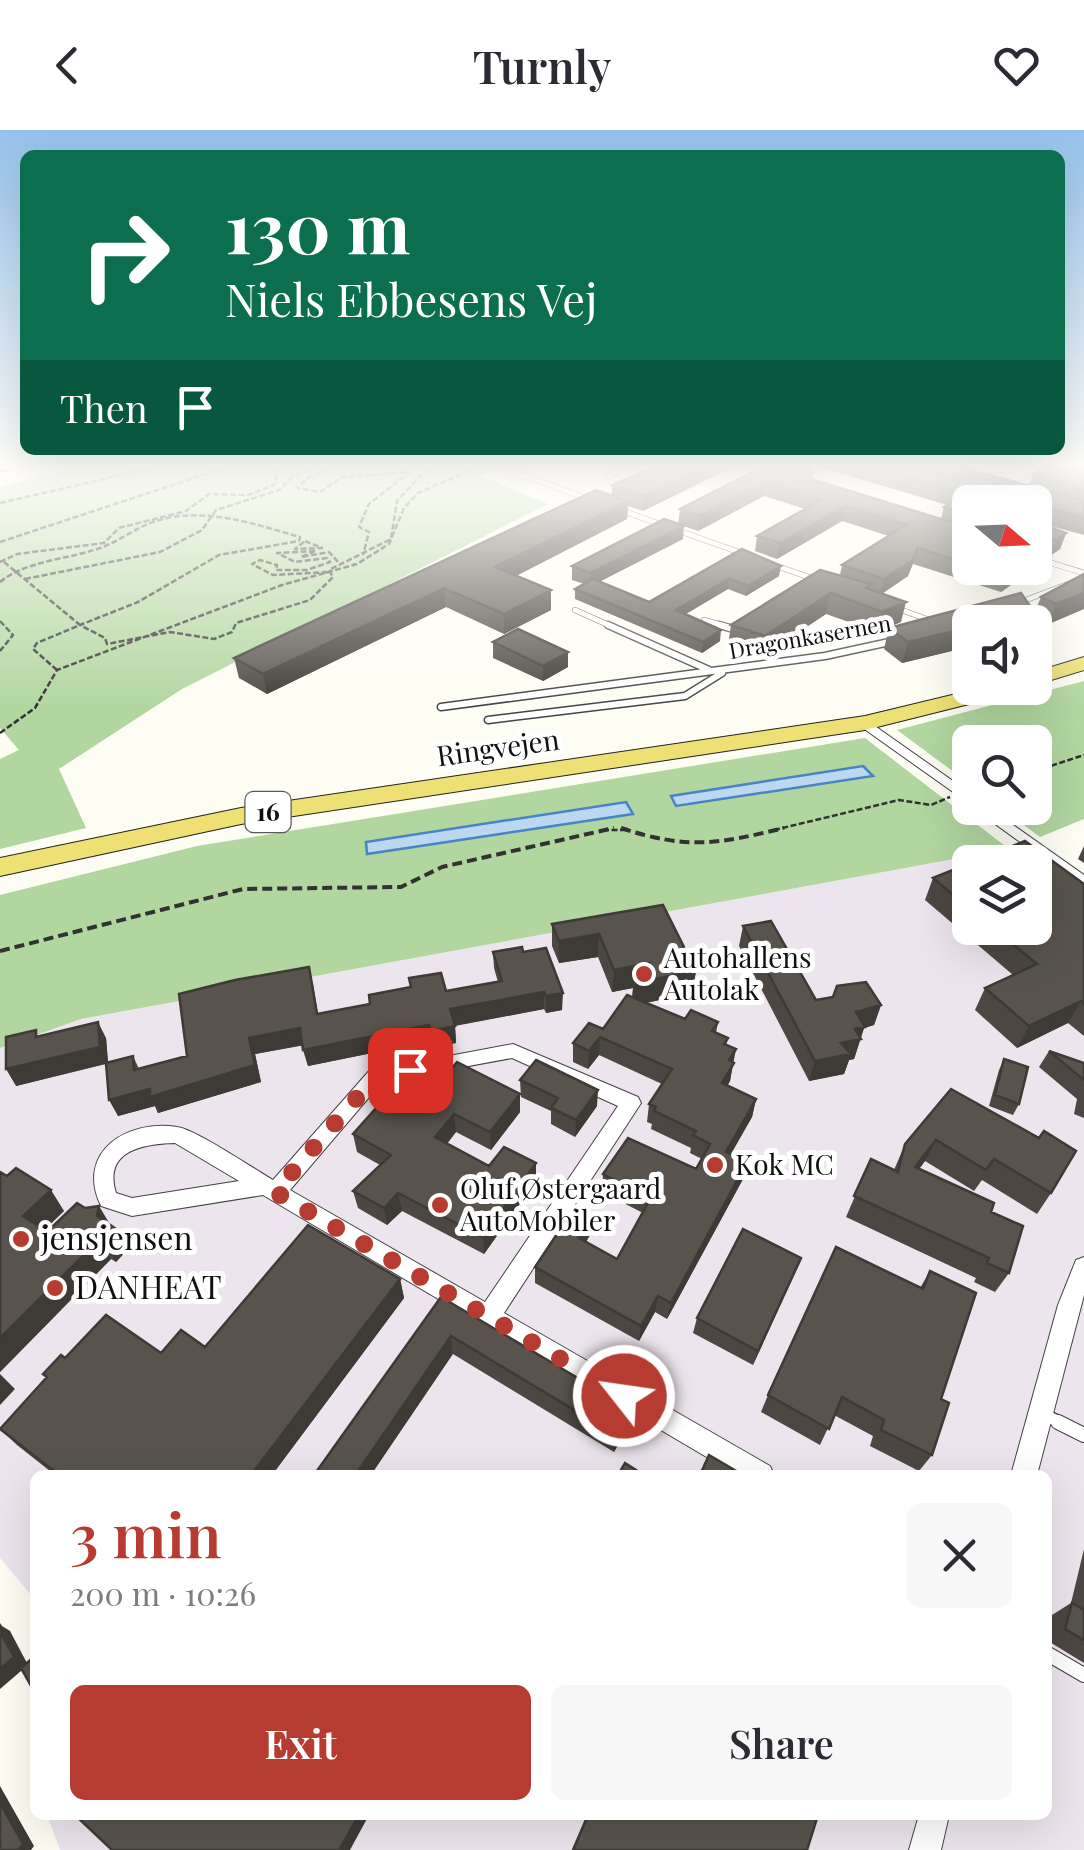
<!DOCTYPE html>
<meta charset="utf-8">
<style>
body{margin:0;font-family:"Playfair Display",serif;background:#f7f7f7;color:#2b2b33;height:100vh;display:flex;flex-direction:column;font-size:38px;white-space:nowrap}
*{box-sizing:border-box;margin:0}
p{font-size:32px;color:#7c7c81}
.icon{flex:none;width:55px;height:55px;fill:none;stroke:currentColor;stroke-width:2;stroke-linecap:round;stroke-linejoin:round}
.map{position:relative;flex:1;overflow:hidden}
.details{position:absolute;left:30px;top:1340px;width:1022px;height:350px;display:flex;flex-direction:column;background:#fff;border-radius:15px;box-shadow:0 10px 40px #0002}
.details>*{flex:none}
.guide{position:absolute;left:20px;top:20px;width:1045px;height:305px;border-radius:15px;box-shadow:0 10px 40px #0002;background:#0b6e4f;color:#fff;overflow:hidden}
.needle{width:65px;rotate:109deg}
.buttons{position:absolute;left:952px;top:355px;display:grid;gap:20px}
.buttons a{display:grid;place-items:center;width:100px;height:100px;border-radius:15px;background:#fff;box-shadow:0 10px 40px #0002;font-size:50px}
.pin{position:absolute;display:grid;place-items:center;width:85px;height:85px;color:#fff;margin:-42px;border-radius:20px;box-shadow:0 5px 15px #0006}
.me{position:absolute;width:110px;margin:-55px;rotate:300deg;stroke-linejoin:round;filter:drop-shadow(0 0 8px #0008)}
.turn{display:flex;align-items:center;gap:35px;height:210px;padding:0 40px;font-size:45px}
.turn .icon{width:130px;height:130px;stroke-width:2.5}
.turn b{display:block;font-size:70px;line-height:85px}
.then{display:flex;align-items:center;height:95px;padding:0 40px;background:#0003;gap:20px;font-size:38px}
.round{display:grid;place-items:center;flex:none;width:105px;height:105px;border-radius:15px;background:#f7f7f7}
.head{display:flex;align-items:center;justify-content:space-between;height:170px;padding:0 40px}
h1{font-size:60px;font-weight:600;line-height:75px;color:#b63c32}
.button{display:flex;gap:20px;margin-top:auto;padding:20px 40px}
.button a{flex:1;height:115px;border-radius:15px;background:#b63c32;color:#fff;font-size:40px;font-weight:600;line-height:115px;text-align:center}
.button a+a{background:#f7f7f7;color:#2b2b33}
header{display:flex;justify-content:space-between;align-items:center;height:130px;padding:0 40px;background:#fff;font-size:45px;font-weight:600}
.map>svg:first-child{display:block}
</style>
<header><svg class="icon" aria-label="back" viewBox="0 0 24 24"><path d="M15 5l-7 7 7 7"/></svg>Turnly<svg class="icon" aria-label="heart" viewBox="0 0 24 24"><path d="M12 20l-8-8c-3-5 5-10 8-4 3-6 11-1 8 4z"/></svg></header>
<div class="map">
<svg width="1084" height="1720" viewBox="0 0 1084 1720">
<rect width="100%" height="100%" fill="#fefdf4"/>
<path fill="#ede5ed" d="M1009,719L1026,732H970V798H1035L1084,775V1720H60L47,1685H1048V1345H35V1470L0,1428V918L81,889Z"/>
<path fill="#b1d6a0" d="M74,337H503L480,346L548,374L182,559L59,639L86,698L0,719V629L19,620L0,598V357Z
M1084,551V689L1040,707L1001,678H1035V612H970V654L897,600Z
M865,608L1009,719L81,889L0,918V765L197,716Z"/>
<path fill="#bcd7f2" stroke="#4983c3" stroke-width="2.5" d="M863,636L873,646L676,676L671,666Z
M626,672L633,684L367,724L366,712Z"/>
<g fill="none" stroke-linecap="round" stroke-linejoin="round">
<g stroke="#434343" stroke-width="6">
<path id="service-far3" d="M500,337L591,370
M744,337L765,343
M609,347L624,337
M1012,361L1047,337
M620,380L747,425
M1035,428L1084,443
M771,434L817,450
M1018,473L1084,448
M893,477L935,492
M575,480L613,497
M704,490L728,497"/>
</g>
<g stroke="#434343" stroke-width="9">
<path id="service-far2" d="M608,495L709,540
M719,495L737,500
M441,577L825,526L894,511
M488,590L685,566L722,543"/>
</g>
<g stroke="#434343" stroke-width="14">
<path id="service-far1" d="M1043,1284L1063,1294"/>
</g>
<g stroke="#434343" stroke-width="16">
<path id="service" d="M1058,1292L1084,1305
M1048,1524L1084,1545"/>
</g>
<g stroke="#434343" stroke-width="2">
<path id="minor" d="M865,589L970,663V674L860,596L858,593Z
M973,678H989L1084,745V758Z
M513,914L638,967L641,973L504,1183L770,1336L774,1345H737L488,1198L479,1196L477,1192L263,1065L132,1086L101,1076C75,1022 127,989 177,997C195,999 254,1039 273,1050L369,941ZM512,928L618,976L485,1172L290,1060L382,952ZM175,1013L239,1051L132,1068L116,1063C103,1021 142,1014 175,1013Z
M1084,1127V1165L1037,1345H1011L1058,1175L1076,1130Z
M919,1685H949L941,1720H909Z"/>
</g>
<g stroke="#212121" stroke-width="2">
<path id="primary" d="M1084,527V540L1035,555V542Z
M981,558H1016L1013,563L865,600L241,694L0,746V728L241,678L865,586Z"/>
</g>
<path stroke="#323232" stroke-width="2.5" stroke-dasharray="6 2.5" stroke-linecap="butt" d="M336,337L308,348L297,358L320,362L343,347L410,342L369,374L359,397L369,402L363,425
M374,337H386
M442,337H457
M0,342L14,337
M0,373L156,337
M305,411L322,418L295,419Z
M0,412L227,337
M315,421L301,427L329,422L339,433
M315,421L277,423L295,432L327,428L330,432L307,440H276L277,435L260,430L252,434L273,445L327,442
M0,432L17,424L104,413L119,398L186,381L209,364L248,365L274,355L279,340L285,337
M4,432L80,495L37,513L33,519L57,540
M25,449L160,422L202,400L216,380L279,360L292,347L315,337
M0,452C26,431 63,430 94,420C116,414 134,398 156,391C204,376 254,394 300,407L299,411L219,425L138,472L80,495L105,508L107,514L170,502L214,509L232,502L236,493L310,470L333,447L329,440L391,409L397,371L429,337
M0,491L13,505L0,521
M0,603L35,578L57,540L282,455L357,434L389,414L404,378L418,363L478,337
M1035,641L1084,625
M603,700H628
M774,700L899,670L931,675L950,667"/>
<path stroke="#323232" stroke-width="4" stroke-dasharray="10 5" stroke-linecap="butt" d="M621,698C688,720 718,714 784,698
M0,821L243,759L401,757L442,737L614,698"/>
<use href="#service-far3" stroke="#fff" stroke-width="5"/>
<use href="#service-far2" stroke="#fff" stroke-width="6"/>
<use href="#service-far1" stroke="#fff" stroke-width="11"/>
<use href="#service" stroke="#fff" stroke-width="14"/>
<use href="#minor" fill="#fff" fill-rule="evenodd"/>
<use href="#primary" fill="#eee074" fill-rule="evenodd"/>
</g>
<path fill="#4c4742" fill-rule="evenodd" d="M654,337H733L643,381L628,376L627,389L516,446L551,480L504,504L446,477L267,564L239,548L234,528L612,365V355Z
M781,337H815L812,349L941,389L944,377L947,375L820,337H961L1029,356L1033,344L1084,337V405L1047,395V396L1066,403L1060,419L1050,426L1042,425L1038,436L1001,462L913,434L908,446L882,464L901,492L877,502L826,484L761,527L728,515L731,495L840,445L842,435L889,406L842,391L777,429L755,421L757,406L805,379L764,366L698,401L678,394L680,379L780,340ZM970,372L1035,438H970Z
M683,409L599,452L649,472L742,419L779,446L746,466L728,459L686,484L720,511L702,523L575,469V459L584,454L572,450V436Z
M1084,444L1049,494L1033,486L1041,467Z
M1032,479L1027,492H970V525L960,519L902,533L884,519L889,498Z
M493,512L568,522V537L543,551L493,528Z
M1084,716V733L1078,729Z
M970,733V798H1035L1084,754V906L1068,893L1017,918L975,880L985,858L1013,845L925,770L933,748Z
M663,775L696,841L692,863L645,873L685,889L718,892L716,903L728,908L726,916L733,932L730,951L727,956L756,969L752,987L731,1024L747,1032L743,1049L667,1189L655,1182L639,1211L535,1153V1137L590,1105L586,1112L617,1129L643,1083L602,1062L603,1044L696,1039L702,1029L690,1023L691,1018L651,999L652,994L647,992L649,974L662,954L599,925L588,939L573,932V913L603,899L632,868L633,858L612,862L598,827L559,833L552,816V794Z
M743,796L816,870L833,867L881,875L874,895L864,898L854,929L849,930L844,944L809,951L739,816Z
M493,822H523L562,880L546,883L544,879L455,896L456,913L433,917L431,911L308,936L303,915L255,924L261,952L158,983L155,976L118,986L106,934L16,956L40,906L106,908L108,932L133,926L139,939L187,926L313,854L318,884L498,852L494,838Z
M1049,921L1084,933V988L1074,984L1077,969L1039,937Z
M1004,929L1019,974L1013,985L989,976L999,940Z
M520,950L597,976L575,1007L551,994V981L521,967Z
M439,954L520,982L491,1020L456,1002L447,1014L489,1036L536,1033V1051L484,1124L402,1081L387,1095L358,1078L353,1061L380,1035L357,1022L353,1004Z
M951,959L1051,1063L1037,1084L982,1050L974,1061L925,1031L919,1039L991,1082L1009,1143L995,1162L974,1152L976,1148L846,1087L871,1029L894,1040L905,1014Z
M0,1042L64,1081L44,1100L47,1102L110,1095L128,1119L116,1132L111,1129L0,1242Z
M930,1141L941,1269L932,1325L919,1341L870,1316L873,1306L834,1285L820,1315L761,1282L768,1265L920,1158Z
M795,1142L753,1235L693,1203L697,1188Z
M400,1149L404,1168L272,1345H55L17,1315L0,1299L46,1248L43,1244L65,1228L161,1223L205,1217Z
M441,1167L630,1279L628,1296L614,1322L453,1224Z
M1084,1419V1533L1048,1511V1504L1052,1485L1071,1473Z"/>
<path fill="#3e3a36" d="M704,337H733L643,381L644,366Z
M767,351L764,366L698,401L700,386Z
M628,371L627,389L496,456L495,437Z
M845,376L842,391L777,429L780,413Z
M684,396L683,409L589,457L590,443Z
M1066,403L1060,419L1050,426L1056,410Z
M918,418L908,446L879,465L884,449Z
M1044,420L1038,436L1001,462L1006,446L1019,438H1035V426Z
M781,436L779,446L746,466L748,456Z
M729,449L728,459L675,490L676,480Z
M444,458L446,477L267,564L263,544Z
M551,460V480L504,504V484Z
M831,463L826,484L761,527L765,506Z
M1084,463V479L1049,494L1056,474Z
M906,472L901,492L877,502L882,482Z
M1032,479L1027,492H1003L1005,487Z
M967,498L960,519L902,533L908,512Z
M721,500L720,511L702,523L703,512Z
M568,522V537L543,551V536Z
M599,804L598,827L559,833V811Z
M649,833L696,841L692,863L632,876L633,858L612,862L614,840Z
M544,862V879L452,896L450,879Z
M563,863L562,880L546,883V866Z
M1081,871L1068,893L1017,918L1029,896Z
M881,875L874,895L864,898L854,929L849,930L844,944L809,951L815,931L856,882Z
M98,892L106,908L108,933L16,956L6,939Z
M429,895L431,911L308,936L303,920Z
M455,896L456,913L433,917L431,901Z
M300,898L305,915L255,924L261,952L158,983L155,976L118,986L109,970L150,959L249,908Z
M600,907L599,925L588,939L589,921Z
M736,919L730,951L718,971L729,930Z
M598,960L597,976L575,1007L576,990Z
M520,964V982L491,1020L490,1002Z
M756,969L752,987L722,1039L726,1022Z
M454,984L456,1002L437,1025L435,1007Z
M936,1010L925,1031L905,1058L915,1037Z
M747,1032L743,1049L667,1189L671,1173Z
M536,1033V1051L484,1124L483,1107Z
M51,1060L64,1081L38,1106L23,1086Z
M398,1063L402,1081L387,1095L384,1078Z
M99,1076L111,1096L97,1086Z
M592,1088L590,1105L578,1125L579,1108Z
M116,1099L128,1119L116,1132L103,1112Z
M99,1110L111,1129L0,1242V1208Z
M801,1128L795,1142L753,1235L758,1221Z
M400,1149L404,1168L272,1345H251Z
M658,1166L655,1182L639,1211L641,1196Z
M451,1206L453,1224L371,1345H356Z
M0,1244L15,1259L0,1275Z
M630,1279L628,1296L614,1322L616,1305Z
M0,1493L2,1496L10,1501L28,1535L0,1559Z
M0,1656L34,1716L31,1720H18L0,1673Z
M359,1685H369L350,1720H339Z"/>
<path fill="#58534d" stroke="#3e3a36" stroke-width="2.5" d="M654,337H704L644,366L612,355Z
M762,337H772L970,398V435L918,418L912,431L884,449L842,435L906,395L845,376L780,413L757,406L823,369L767,351L700,386L680,379Z
M872,337H961L1084,371V388L1052,379L1047,396L1066,403L1056,410L1037,407L1035,416L1044,420L1035,426V372H970V385L944,377L965,364Z
M1043,337H1084V358L1033,344Z
M596,360L628,371L495,437L551,460L504,484L444,458L263,544L234,528Z
M664,389L684,396L590,443L572,436Z
M742,419L781,436L748,456L729,449L676,480L721,500L703,512L575,459L593,449L649,472Z
M979,438H1019L1006,446Z
M820,440L871,454L866,458L906,472L882,482L831,463L765,506L731,495Z
M1084,444V463L1056,474L1041,467Z
M1021,463L1032,479L1005,487L1014,492H970V500L967,498L908,512L889,498Z
M518,499L568,522L543,536L493,512Z
M1025,711L1084,754V874L1081,871L1029,896L985,858L1037,834L993,798H1035V732H971Z
M970,733V779L933,748Z
M663,775L696,841L634,853L649,833L614,840L599,804L559,811L552,794Z
M771,791L816,870L833,867L837,856L866,852L881,875L856,882L865,897L855,899L861,909L841,913L851,924L815,931L743,796Z
M522,817L523,822L546,818L563,863L546,866L544,862L450,879L455,896L431,901L429,895L303,920L300,898L249,908L255,935L150,967V959L109,970L106,933L133,926L134,940L187,926L179,864L235,850L309,837L317,884L370,874L369,865L411,857L409,848L441,843L446,861L502,851L493,822Z
M627,865L685,889L691,880L718,892L712,901L728,908L724,914L736,919L729,930L734,933L722,953L756,969L726,1022L747,1032L671,1173L658,1166L641,1196L535,1137L574,1079L592,1088L579,1108L617,1129L650,1069L603,1044L628,1008L696,1039L710,1014L693,1005L696,1001L654,981L656,977L649,974L672,939L600,907L589,921L573,913L589,893L603,899Z
M98,892L100,917L6,939V907L36,900V907Z
M1049,921L1084,933V950Z
M1004,929L1028,937L1019,974L995,965Z
M536,930L598,960L576,990L551,978L558,968L520,950Z
M457,932L520,964L490,1002L454,984L435,1007L489,1036L504,1017L536,1033L483,1107L398,1063L384,1078L353,1061L391,1025L353,1004L410,940L439,954Z
M951,959L1039,1008L1044,1001L1076,1021L1051,1063L994,1029L986,1040L936,1010L915,1037L994,1073L991,1082L1023,1096L1009,1143L987,1133L989,1128L854,1066L871,1029L898,1042L905,1014Z
M16,1038L51,1060L23,1086L47,1102L77,1073L85,1078L99,1076L97,1086L116,1099L103,1112L99,1110L0,1208V1042L7,1046Z
M308,1095L400,1149L251,1345H59L0,1299L47,1247L43,1244L61,1225L65,1228L106,1185L161,1223L181,1200L205,1217Z
M743,1099L801,1128L758,1221L697,1188Z
M836,1117L923,1159L930,1141L976,1163L941,1269L949,1273L932,1325L881,1300L884,1290L842,1267L829,1299L768,1265Z
M441,1167L630,1279L616,1305L451,1206L356,1344L357,1345H314Z
M709,1325L743,1345H700Z
M625,1333L644,1345H618Z
M1072,1473L1084,1480V1510L1065,1499Z
M0,1502L14,1527L0,1539Z
M35,1526V1559L34,1561L21,1538Z
M0,1673L23,1714L18,1720H0Z
M75,1685H359L339,1720H112Z
M588,1685H818L807,1720H573Z"/>
<linearGradient id="sky" x2="0" y2="1"><stop stop-color="#96c2ec"/><stop offset="0.58" stop-color="#fffefa"/><stop offset="1" stop-color="#fffefa" stop-opacity="0"/></linearGradient>
<rect width="1084" height="578" fill="url(#sky)"/>
<g fill="none" stroke-linecap="round" stroke-linejoin="round">
<path stroke="#b63c32" stroke-width="18" stroke-dasharray="0 32.4" d="M410,940L376,946L275,1062L624,1266"/>
</g>
<g fill="#b63c32" stroke="#fff" stroke-width="4">
<circle cx="644" cy="844" r="10"/>
<circle cx="715" cy="1035" r="10"/>
<circle cx="440" cy="1075" r="10"/>
<circle cx="21" cy="1109" r="10"/>
<circle cx="55" cy="1158" r="10"/>
</g>
<g text-anchor="middle" stroke-width="10" stroke-linejoin="round" paint-order="stroke">
<g font-size="22" fill="#101010" stroke="#fff">
<text transform="translate(810 507) rotate(-10)" y="8">Dragonkasernen</text>
</g>
<rect fill="#fff" stroke="#585858" stroke-width="2.5" x="245.5" y="662" width="45" height="40" rx="8"/>
<g font-size="25" font-weight="bold" fill="#101010">
<text x="268" y="691">16</text>
</g>
<g font-size="28" fill="#101010" stroke="#fff">
<text transform="translate(498 618) rotate(-8)" y="10">Ringvejen</text>
</g>
<g font-size="28" fill="#101010" stroke="#fff" text-anchor="start">
<text x="664" y="838">Autohallens<tspan x="664" dy="32">Autolak</tspan></text>
<text x="735" y="1045">Kok MC</text>
<text x="460" y="1069">Oluf Østergaard<tspan x="460" dy="32">AutoMobiler</tspan></text>
</g>
<g font-size="32" fill="#101010" stroke="#fff" text-anchor="start">
<text x="41" y="1120">jensjensen</text>
<text x="75" y="1169">DANHEAT</text>
</g>
</g>
</svg>
<div class="buttons">
<a><svg class="needle" viewBox="-14 -14 28 28"><path d="M0-13l5 13h-10z" fill="#e53935"/><path d="M0 13l5-13h-10z" fill="#7c7c81"/></svg></a>
<a><svg class="icon" aria-label="sound" viewBox="0 0 24 24"><path d="M4 9h4l5-4v14l-5-4H4zM17 9q2 3 0 6"/></svg></a>
<a><svg class="icon" aria-label="search" viewBox="0 0 24 24"><circle cx="10" cy="10" r="6"/><path d="M15 15l6 6"/></svg></a>
<a><svg class="icon" aria-label="layers" viewBox="0 0 24 24"><path d="M12 4l9 5-9 5-9-5zM3 14l9 5 9-5"/></svg></a>
</div>
<div class="pin" style="left:410px;top:940px;background:#d93025"><svg class="icon" aria-label="arrive" viewBox="0 0 24 24"><path d="M6 21V4h12l-3 4 3 4H6"/></svg></div>
<svg class="me" style="left:624px;top:1266px" viewBox="-20 -20 40 40"><circle r="17" fill="#b63c32" stroke="#fff" stroke-width="3"/><path d="M0-11L8 9 0 5-8 9z" fill="#fff"/></svg>
<div class="guide">
<div class="turn"><svg class="icon" aria-label="right" viewBox="0 0 24 24"><path d="M7 20v-9h11M14 6l5 5-5 5"/></svg><div><b>130 m</b>Niels Ebbesens Vej</div></div>
<div class="then">Then<svg class="icon" aria-label="arrive" viewBox="0 0 24 24"><path d="M6 21V4h12l-3 4 3 4H6"/></svg></div>
</div>
<section class="details">
<div class="head"><div><h1>3 min</h1><p>200 m · 10:26</p></div><a class="round"><svg class="icon" aria-label="close" viewBox="0 0 24 24"><path d="M6 6l12 12M18 6L6 18"/></svg></a></div>
<div class="button"><a>Exit</a><a>Share</a></div>
</section>
</div>
